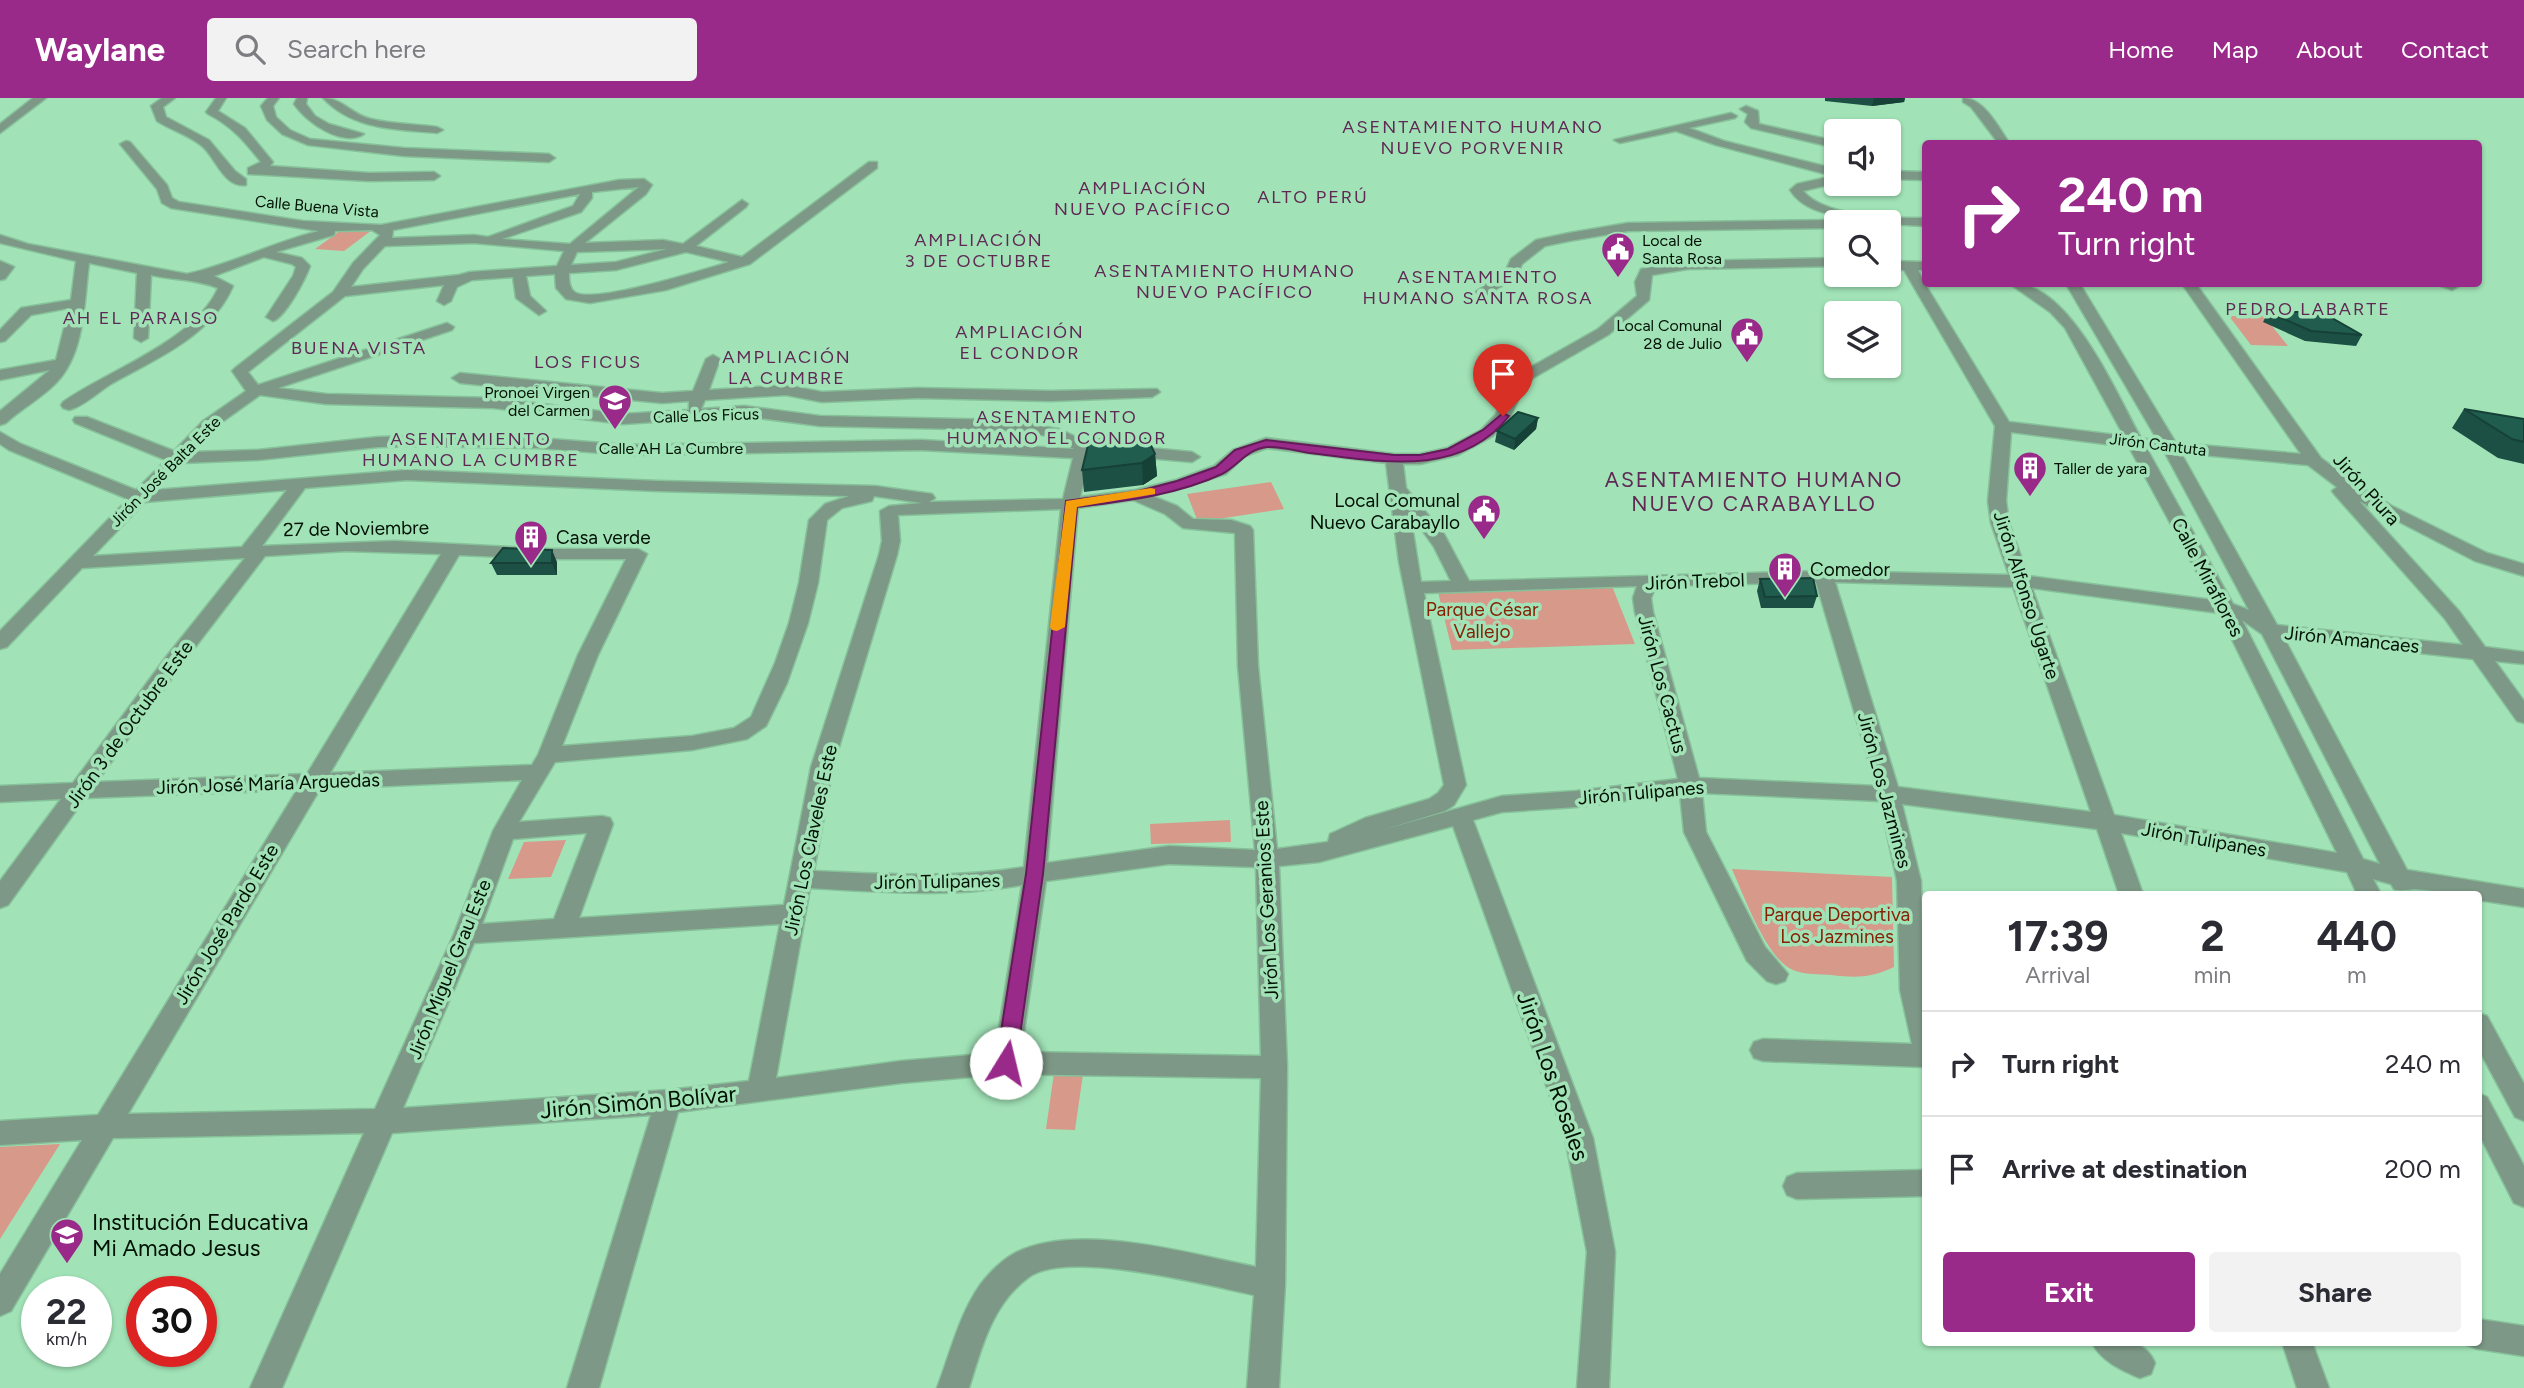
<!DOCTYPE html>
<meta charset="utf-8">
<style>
body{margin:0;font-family:Figtree,sans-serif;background:#f2f2f3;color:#2b2b33;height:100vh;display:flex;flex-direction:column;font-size:26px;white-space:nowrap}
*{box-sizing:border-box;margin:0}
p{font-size:23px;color:#7c7c81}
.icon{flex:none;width:38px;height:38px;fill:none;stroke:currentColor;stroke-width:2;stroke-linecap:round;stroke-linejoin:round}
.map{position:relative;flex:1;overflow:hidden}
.sheet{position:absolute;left:1922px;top:793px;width:560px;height:455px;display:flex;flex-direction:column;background:#fff;border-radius:7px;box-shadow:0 2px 5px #0004}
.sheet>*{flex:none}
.hud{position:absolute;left:1922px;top:42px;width:560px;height:147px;border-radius:7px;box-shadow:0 2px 5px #0004;background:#9a2a89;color:#fff;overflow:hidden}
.controls{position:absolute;left:1824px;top:21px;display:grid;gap:14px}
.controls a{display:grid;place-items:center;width:77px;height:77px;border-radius:7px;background:#fff;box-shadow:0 2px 5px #0004;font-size:35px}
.speed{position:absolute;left:21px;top:1178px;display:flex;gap:14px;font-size:35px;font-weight:700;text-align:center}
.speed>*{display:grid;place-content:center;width:91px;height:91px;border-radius:50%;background:#fff;box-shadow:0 2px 5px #0004;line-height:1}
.speed small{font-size:18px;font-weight:400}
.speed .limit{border:10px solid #d22;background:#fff;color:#111}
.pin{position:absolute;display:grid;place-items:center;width:60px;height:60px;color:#fff;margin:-72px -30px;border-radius:50% 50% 50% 0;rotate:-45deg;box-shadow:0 0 7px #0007}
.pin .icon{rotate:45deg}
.me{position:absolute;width:77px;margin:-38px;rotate:9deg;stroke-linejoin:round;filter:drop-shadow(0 0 5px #0008)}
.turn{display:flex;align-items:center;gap:24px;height:147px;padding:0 21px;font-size:32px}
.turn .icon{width:91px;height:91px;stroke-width:2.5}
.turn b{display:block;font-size:49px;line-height:60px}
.eta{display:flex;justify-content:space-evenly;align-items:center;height:119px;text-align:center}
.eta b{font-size:42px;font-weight:700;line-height:49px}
.primary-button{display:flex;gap:14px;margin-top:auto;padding:14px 21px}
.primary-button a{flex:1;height:80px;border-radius:7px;background:#9a2a89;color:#fff;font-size:28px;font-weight:700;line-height:80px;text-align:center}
.primary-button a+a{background:#f2f2f3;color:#2b2b33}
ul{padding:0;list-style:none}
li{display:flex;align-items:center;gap:21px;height:105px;padding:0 21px;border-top:2px solid #e1e1e2}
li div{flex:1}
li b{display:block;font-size:26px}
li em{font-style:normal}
header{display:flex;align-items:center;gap:42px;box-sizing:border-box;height:98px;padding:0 35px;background:#9a2a89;color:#fff}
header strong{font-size:33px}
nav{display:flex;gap:38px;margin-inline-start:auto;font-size:24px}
.search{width:490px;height:63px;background:#f2f2f3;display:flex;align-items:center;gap:18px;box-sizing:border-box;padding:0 24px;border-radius:7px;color:#7c7c81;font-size:26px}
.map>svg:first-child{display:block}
</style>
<header>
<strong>Waylane</strong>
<div class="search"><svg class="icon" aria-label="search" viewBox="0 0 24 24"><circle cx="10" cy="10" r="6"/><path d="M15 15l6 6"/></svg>Search here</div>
<nav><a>Home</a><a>Map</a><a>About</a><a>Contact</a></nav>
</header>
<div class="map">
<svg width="2524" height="1290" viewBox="0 0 2524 1290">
<rect width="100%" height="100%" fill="#a1e3b7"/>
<path fill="#d79989" d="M344,130L372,132L344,153L315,151Z
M2229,218H2264L2288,248L2251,247Z
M1271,384L1284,411L1198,424L1187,396Z
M1612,488L1635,546L1452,552L1438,494Z
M1230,722L1231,744L1151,746L1150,726Z
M566,742L551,779L508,781L524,744Z
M1732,771L1892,779L1894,869C1871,880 1856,880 1831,877C1820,876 1804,877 1793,872C1767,862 1743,796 1732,771Z
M1054,975L1083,976L1075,1032L1046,1031Z
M60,1046L0,1141V1049Z"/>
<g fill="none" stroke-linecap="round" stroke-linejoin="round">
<g stroke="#87c19a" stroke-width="3">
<path id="minor" d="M33,0H46L0,35V26Z
M162,0H175L163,9L166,19L209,42L235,73L246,81V87C224,90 216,60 202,48C189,37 171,32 157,23L151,8Z
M216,0H226L218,13L245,30L273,64L270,68L369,75L434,74L440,78L434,82L369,83L248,76V70L261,64C245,44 232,28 208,16L206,14Z
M268,0H279L273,8L276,19L290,32L310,41L404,50L549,56L555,60L549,64L404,58L308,47L282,36L267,22L261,8Z
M297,0H307L306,6L315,18L329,26L364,36C343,50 306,24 294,6Z
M323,0C342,0 352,17 371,21C392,26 416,26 437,29L443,32L437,35C395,31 353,32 323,0Z
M1963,0C1984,0 1999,30 2010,46H1999L1971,9L1963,4Z
M1746,8L1758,13L1759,26L1836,43V50L1751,30L1745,24L1748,16L1740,11Z
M1731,15L1737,18L1735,20L1689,30L1724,43L1836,71V85L1803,93C1826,120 1892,120 1925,120V128L1851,124L1852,121C1829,116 1803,113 1790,92L1797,86L1833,78L1716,47L1676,33L1620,45L1614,42Z
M126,43L130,44L167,87L172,100L179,104L303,123L381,127L619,82L644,81L652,87L646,96L585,145L663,142L683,146L742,102L748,106L746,109L696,148L742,159L869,64H877V70L750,166L666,192L590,205L566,201L556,190L555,176L526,178L530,198L546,213L539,217L516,200L513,179L472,182L457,189L451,203L444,207L437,203L444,187L345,198L248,274L258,287L447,225L454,229L452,232L278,290L326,296L493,300L623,316L689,312V303L662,305L460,285L452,280L460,275L662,295L693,293L706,261L713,257L720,261L709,292L786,287L822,294L918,290L1051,293L1157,291L1160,294L1152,299L1051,303L918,300L822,304L786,297L705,302L701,311L744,308L820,318L1005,322L1059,331L1087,344L1192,354L1200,359L1192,364L1091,355L1080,399L1135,392L1176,382L1214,368L1233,352L1266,340L1394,356H1420L1447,350L1481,332L1496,316L1515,278L1598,231L1637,198L1635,184L1641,171L1688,163L1836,160V168L1688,171L1652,177L1649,202L1608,237L1526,284L1511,318L1493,338L1458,357L1420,366H1403L1406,390L1444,436L1469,483L1822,473L2009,477L1991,425L1988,403L1995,328L1904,172L1888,171V163L1925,164V172H1918L1925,186L2009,324L2124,338L2065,230L2050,214L2010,186C2068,180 2117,297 2141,340L2158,343L2066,186H2080L2176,345L2301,356L2182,186H2196L2321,360L2350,382L2392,408L2487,455L2524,466V478L2475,463L2359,403L2459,513L2485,549L2524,554V566L2495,563L2524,603V625L2517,623L2473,561L2284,540L2407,772L2524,791V809L2478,802V796C2456,796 2437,793 2415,791C2408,791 2402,794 2394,791L2391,786L2373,781L2381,796H2357L2347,774L2121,735L2143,796H2119L2097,731L1902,706L1921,783L1925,969L1763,963L1754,960L1750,952L1754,944L1763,941L1912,946L1900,892L1897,783L1880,703L1702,695L1706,734L1765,849L1788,876L1785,883L1776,886L1767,883L1747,863L1684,734L1680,696L1576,709L1502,714L1473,722L1593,1040L1615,1154L1609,1290H1577L1587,1154L1565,1040L1453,728L1319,764L1279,768L1287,969L1285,1186L1279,1290H1247L1254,1197C1207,1187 1068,1151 1029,1179C992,1206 982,1249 969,1290H937C950,1256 959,1217 980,1187C989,1175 1002,1162 1015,1155C1077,1123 1191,1156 1256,1169L1261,980L1006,976L901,985L678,1014L599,1290H567L651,1017L392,1035L282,1290H250L364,1035L113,1040L11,1213L0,1218V1176L82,1042L0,1047V1023L98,1017L297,692L85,700L8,807L0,810V783L61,701L0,704V688L73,685L166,559L245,460L82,470L7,549L0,551V533L128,401L9,352L0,346V334L21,346L136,392L166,362L75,325L73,322L75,319H87L174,353L203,323L246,293L232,273L235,270L333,194L353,165L380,137L372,132L335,133L334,137L276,154L302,160L310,168C306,180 285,220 273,223L266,219L293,178L296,169L292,166L264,159L214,178L233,188C212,238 155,261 111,286C98,294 84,308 69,312L63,310L61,307L63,304C109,272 196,242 218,190C196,181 174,182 151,177L148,240L141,244L134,240L137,175L89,165C84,205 85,254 57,284C42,300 22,310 6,325L0,327V313L50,272L0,282V272L56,262L69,210L31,217L5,243L0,244V232L21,210L71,202L76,163L0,145V137L28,146L187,176C232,166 274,144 319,133L171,110L162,105L157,91L120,46ZM639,89L570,146L502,141L581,114L592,100V94ZM580,96L573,108L488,139L474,137L392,140L393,132ZM474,145L564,153L557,168L470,174L459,177L351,189L363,171L385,148ZM667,151L616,164L571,167L577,154ZM686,154L729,164C703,172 598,205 576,195C569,191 569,182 569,175L616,172ZM260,297L326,306L493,310L623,326L744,318L820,328L1005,332L1049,338L1074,351L921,342L627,347L538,340L417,338L378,339L258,352L191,354L215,329ZM2011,334L2129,349L2212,502L2028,478L2009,425L2006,403ZM417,348L538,350L627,357L921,352L1073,360L1063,401L929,404L935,400L932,396L875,388L658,383L407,372L155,392L181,365L258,362L378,349ZM1267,350L1386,365L1399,464L1444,687L1438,695L1429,701L1365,720L1330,736L1328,744L1277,751L1258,568L1253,432L1250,428L1231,422L1193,421L1177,408L1152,398L1226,376L1245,358ZM2147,351L2164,353L2249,512L2233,506ZM2181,355L2308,367L2337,389L2332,393L2335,397L2445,521L2463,547L2277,527ZM407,382L658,393L849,398L825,406L809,422L799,485L789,525L775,565L751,619L734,630L692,638L562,648L598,557L647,456L638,451H547L395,443L262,448L305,390ZM287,392L242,449L93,458L145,404ZM874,398L922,405L889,408L880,413L882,443L879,457L811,669L784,807L579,820L613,726L610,720L602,718L519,724L555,664L692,652L747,641L766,628L787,585L808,525L818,485L827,422L842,410L872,403ZM1133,402L1165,416L1183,430L1235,435L1238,568L1255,752L1169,748L1047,765L1078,410ZM1061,411L1024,769C955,781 884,776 814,773L833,669L897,457L900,443L898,417ZM1410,415L1434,449L1451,483L1421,484ZM346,453L441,456L307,676L97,684L180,569L265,458ZM459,457L547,461H626L578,557L538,657L532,667L330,675ZM1816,484L1876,688L1699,680L1653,514L1651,500L1656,488ZM1835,484L2013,489L2091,714L1898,689ZM1637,488L1633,500L1635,514L1678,681L1576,693L1502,698L1379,733L1445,713L1454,707L1466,687L1424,495ZM2032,490L2219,515L2337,755L2114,717ZM2242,522L2262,536L2380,766L2363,761ZM522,682L493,733L454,836L375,1011L128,1016L320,691ZM587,735L554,821L482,826L513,741ZM1169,766L1256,769L1261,958L1021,954L1046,783ZM1022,787L995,955L901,963L776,980L810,790C880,794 952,800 1022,787ZM780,826L749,983L668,992L403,1010L474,845Z
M1888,73L1925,74V82L1888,81Z
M1836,122L1841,124H1836V130L1628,133L1569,143L1545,148L1522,166L1516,179L1486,198L1481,199L1474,195L1505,174L1511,161L1536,142L1569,135L1628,125Z
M0,163L14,169L5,181L0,182Z
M2436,186H2457L2459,188L2452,192Z
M2478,915L2487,918L2524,986V1023L2515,1019L2478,950Z
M2478,995L2487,999L2524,1068V1109L2514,1105L2478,1034Z
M1925,1072V1098L1797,1101L1787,1097L1783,1088L1787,1079L1797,1075Z
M2478,1221L2524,1228V1258L2478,1251L2467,1247L2466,1244H2478Z
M2092,1244C2117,1244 2144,1238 2155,1265L2151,1276L2140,1280C2123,1273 2099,1262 2092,1244Z
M2282,1244H2312L2329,1290H2297Z"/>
</g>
<use href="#minor" fill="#7d9886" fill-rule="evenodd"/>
</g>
<path fill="#1c5044" d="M1825,0H1905L1904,4L1872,8L1825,3Z
M2268,214L2362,237L2356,248L2305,243L2263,224Z
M2464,311L2523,321L2524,320V366L2498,360L2452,330Z
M1538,320L1536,331L1514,352L1495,344L1497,333Z
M1155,356L1157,378L1143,387L1084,394L1082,372Z
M557,464V477H497L491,465Z
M1760,481L1817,498L1813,510H1761L1757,493Z"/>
<path fill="#164137" d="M1874,0H1905L1904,4L1872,8Z
M1538,320L1536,331L1514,352L1515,341Z
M1155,356L1157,378L1143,387L1142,365Z
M552,452L557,464V477L552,465Z"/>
<path fill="#205d4f" stroke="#164137" stroke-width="2" d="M2268,214H2314L2330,219L2362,237L2311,233Z
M2464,311L2524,321V344L2512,341Z
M1518,314L1538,320L1515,341L1497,333Z
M1122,339L1148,341L1155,356L1142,365L1082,372L1089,343Z
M503,450L552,452V465H491Z
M1813,480L1817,498L1765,499L1760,481Z"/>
<path fill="#9a2a89" stroke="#641b59" stroke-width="2" d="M1503,315L1509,318C1460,381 1378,363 1310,355C1297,353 1280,348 1267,349C1247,351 1238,368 1222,376C1177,397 1125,403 1077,409L1043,776L1016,965L1013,971L1006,974L999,971L996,965L1026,776L1066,403L1135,394L1177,383L1216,369L1235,352L1266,342L1394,357H1420L1448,351L1483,332Z"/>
<path fill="#f59e0b" d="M1151,390L1155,391V396L1077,409L1065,529L1057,533L1052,532L1050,529L1066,403Z"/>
<defs>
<g id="civic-pin" transform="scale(1.75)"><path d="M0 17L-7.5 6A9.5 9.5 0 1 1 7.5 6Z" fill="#9a2a89" stroke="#a1e3b7"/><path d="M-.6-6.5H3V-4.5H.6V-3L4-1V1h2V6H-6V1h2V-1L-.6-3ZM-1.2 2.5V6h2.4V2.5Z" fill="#fff"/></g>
<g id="school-pin" transform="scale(1.75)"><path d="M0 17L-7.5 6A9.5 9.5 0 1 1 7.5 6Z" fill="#9a2a89" stroke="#a1e3b7"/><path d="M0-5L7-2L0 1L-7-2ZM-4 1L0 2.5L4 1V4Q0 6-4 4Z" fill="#fff"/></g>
<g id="building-pin" transform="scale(1.75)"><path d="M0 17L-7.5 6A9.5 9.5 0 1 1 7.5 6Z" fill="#9a2a89" stroke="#a1e3b7"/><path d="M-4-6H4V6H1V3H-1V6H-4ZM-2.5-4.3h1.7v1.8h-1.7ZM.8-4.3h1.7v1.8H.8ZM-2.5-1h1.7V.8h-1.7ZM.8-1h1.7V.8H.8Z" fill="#fff"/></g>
</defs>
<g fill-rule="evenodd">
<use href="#civic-pin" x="1618" y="151"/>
<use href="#civic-pin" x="1747" y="236"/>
<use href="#school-pin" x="615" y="303"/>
<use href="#building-pin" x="2030" y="370"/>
<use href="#civic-pin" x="1484" y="413"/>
<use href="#building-pin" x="531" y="439"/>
<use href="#building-pin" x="1785" y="471"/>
<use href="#school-pin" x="67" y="1137"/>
</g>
<g text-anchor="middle" stroke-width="7" stroke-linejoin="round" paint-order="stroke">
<g font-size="16" fill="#001104" stroke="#a1e3b7">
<text transform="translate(317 108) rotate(5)" y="6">Calle Buena Vista</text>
<text transform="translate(706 317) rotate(-2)" y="6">Calle Los Ficus</text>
<text transform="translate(2158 346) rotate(7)" y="6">Jirón Cantuta</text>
<text x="671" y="356">Calle AH La Cumbre</text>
<text transform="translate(165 373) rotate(-45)" y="6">Jirón José Balta Este</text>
</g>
<g font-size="16" fill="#001104" stroke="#a1e3b7" text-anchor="start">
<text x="1642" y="148">Local de<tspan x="1642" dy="18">Santa Rosa</tspan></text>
<text x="1722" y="233" text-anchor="end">Local Comunal<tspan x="1722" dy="18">28 de Julio</tspan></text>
<text x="590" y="300" text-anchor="end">Pronoei Virgen<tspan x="590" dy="18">del Carmen</tspan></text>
<text x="2054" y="376">Taller de yara</text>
</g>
<g font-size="18" letter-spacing="2" fill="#5f2855" stroke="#a1e3b7">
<text x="1473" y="35">ASENTAMIENTO HUMANO<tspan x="1473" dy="21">NUEVO PORVENIR</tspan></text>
<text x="1143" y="96">AMPLIACIÓN<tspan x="1143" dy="21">NUEVO PACÍFICO</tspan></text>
<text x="1313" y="105">ALTO PERÚ</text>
<text x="979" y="148">AMPLIACIÓN<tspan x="979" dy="21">3 DE OCTUBRE</tspan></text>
<text x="1225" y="179">ASENTAMIENTO HUMANO<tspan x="1225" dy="21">NUEVO PACÍFICO</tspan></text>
<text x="1478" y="185">ASENTAMIENTO<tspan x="1478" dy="21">HUMANO SANTA ROSA</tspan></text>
<text x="2308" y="217">PEDRO LABARTE</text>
<text x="141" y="226">AH EL PARAISO</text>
<text x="1020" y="240">AMPLIACIÓN<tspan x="1020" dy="21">EL CONDOR</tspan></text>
<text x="359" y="256">BUENA VISTA</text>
<text x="787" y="265">AMPLIACIÓN<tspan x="787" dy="21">LA CUMBRE</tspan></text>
<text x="588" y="270">LOS FICUS</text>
<text x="1057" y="325">ASENTAMIENTO<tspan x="1057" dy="21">HUMANO EL CONDOR</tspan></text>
<text x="471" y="347">ASENTAMIENTO<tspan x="471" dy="21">HUMANO LA CUMBRE</tspan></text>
</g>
<g font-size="19" fill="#001104" stroke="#a1e3b7">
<text transform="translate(2367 391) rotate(48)" y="7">Jirón Piura</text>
<text transform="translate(356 430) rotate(-1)" y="7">27 de Noviembre</text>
<text transform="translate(2208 479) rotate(62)" y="7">Calle Miraflores</text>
<text transform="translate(1695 483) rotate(-2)" y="7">Jirón Trebol</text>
<text transform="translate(2027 497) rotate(72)" y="7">Jirón Alfonso Ugarte</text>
<text transform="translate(2352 541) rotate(6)" y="7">Jirón Amancaes</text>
<text transform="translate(1663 586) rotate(75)" y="7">Jirón Los Cactus</text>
<text transform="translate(129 626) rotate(-54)" y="7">Jirón 3 de Octubre Este</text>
<text transform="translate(268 685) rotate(-2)" y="7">Jirón José María Arguedas</text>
<text transform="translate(1885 692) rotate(75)" y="7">Jirón Los Jazmines</text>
<text transform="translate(1641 694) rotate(-5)" y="7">Jirón Tulipanes</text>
<text transform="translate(2204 741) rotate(10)" y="7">Jirón Tulipanes</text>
<text transform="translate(810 742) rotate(-78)" y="7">Jirón Los Claveles Este</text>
<text transform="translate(937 783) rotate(-1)" y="7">Jirón Tulipanes</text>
<text transform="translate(1266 802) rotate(-93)" y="7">Jirón Los Geranios Este</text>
<text transform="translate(226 826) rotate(-59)" y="7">Jirón José Pardo Este</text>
<text transform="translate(449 871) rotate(-68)" y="7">Jirón Miguel Grau Este</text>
</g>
<g font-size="19" fill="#001104" stroke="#a1e3b7" text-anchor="start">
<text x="1460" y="409" text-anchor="end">Local Comunal<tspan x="1460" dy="22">Nuevo Carabayllo</tspan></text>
<text x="556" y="446">Casa verde</text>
<text x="1810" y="478">Comedor</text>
</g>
<g font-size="19" fill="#862104" stroke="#a1e3b7">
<text x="1482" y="518">Parque César<tspan x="1482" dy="22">Vallejo</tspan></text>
<text x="1837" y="823">Parque Deportiva<tspan x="1837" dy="22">Los Jazmines</tspan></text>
</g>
<g font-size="21" letter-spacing="2" fill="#5f2855" stroke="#a1e3b7">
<text x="1754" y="389">ASENTAMIENTO HUMANO<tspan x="1754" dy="24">NUEVO CARABAYLLO</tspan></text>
</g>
<g font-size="23" fill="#001104" stroke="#a1e3b7">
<text transform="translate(1553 978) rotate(71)" y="8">Jirón Los Rosales</text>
<text transform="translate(638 1004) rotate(-5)" y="8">Jirón Simón Bolívar</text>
</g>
<g font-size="23" fill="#001104" stroke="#a1e3b7" text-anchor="start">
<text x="92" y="1132">Institución Educativa<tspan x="92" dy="26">Mi Amado Jesus</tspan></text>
</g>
</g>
</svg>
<div class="controls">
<a><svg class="icon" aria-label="sound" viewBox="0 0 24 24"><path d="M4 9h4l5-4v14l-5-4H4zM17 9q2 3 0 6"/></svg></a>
<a><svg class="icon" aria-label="search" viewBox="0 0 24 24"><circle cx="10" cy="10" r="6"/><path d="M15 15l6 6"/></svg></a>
<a><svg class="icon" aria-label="layers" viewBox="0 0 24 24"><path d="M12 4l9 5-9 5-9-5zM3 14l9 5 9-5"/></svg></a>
</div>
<div class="speed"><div>22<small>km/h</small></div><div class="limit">30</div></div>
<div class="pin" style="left:1503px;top:318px;background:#d93025"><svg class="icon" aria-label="arrive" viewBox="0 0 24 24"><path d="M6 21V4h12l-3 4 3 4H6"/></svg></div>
<svg class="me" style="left:1006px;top:965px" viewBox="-20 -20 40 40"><circle r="19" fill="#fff"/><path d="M0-13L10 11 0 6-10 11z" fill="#9a2a89"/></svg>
<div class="hud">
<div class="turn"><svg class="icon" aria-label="right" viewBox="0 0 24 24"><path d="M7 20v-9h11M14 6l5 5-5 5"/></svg><div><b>240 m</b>Turn right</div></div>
</div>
<section class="sheet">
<div class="eta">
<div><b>17:39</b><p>Arrival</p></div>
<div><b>2</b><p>min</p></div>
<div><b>440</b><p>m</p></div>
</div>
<ul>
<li><svg class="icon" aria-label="right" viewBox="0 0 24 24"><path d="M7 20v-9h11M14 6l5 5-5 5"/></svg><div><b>Turn right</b></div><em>240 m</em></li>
<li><svg class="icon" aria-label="arrive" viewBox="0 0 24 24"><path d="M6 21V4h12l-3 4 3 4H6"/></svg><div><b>Arrive at destination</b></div><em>200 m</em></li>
</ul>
<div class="primary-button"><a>Exit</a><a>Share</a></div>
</section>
</div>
